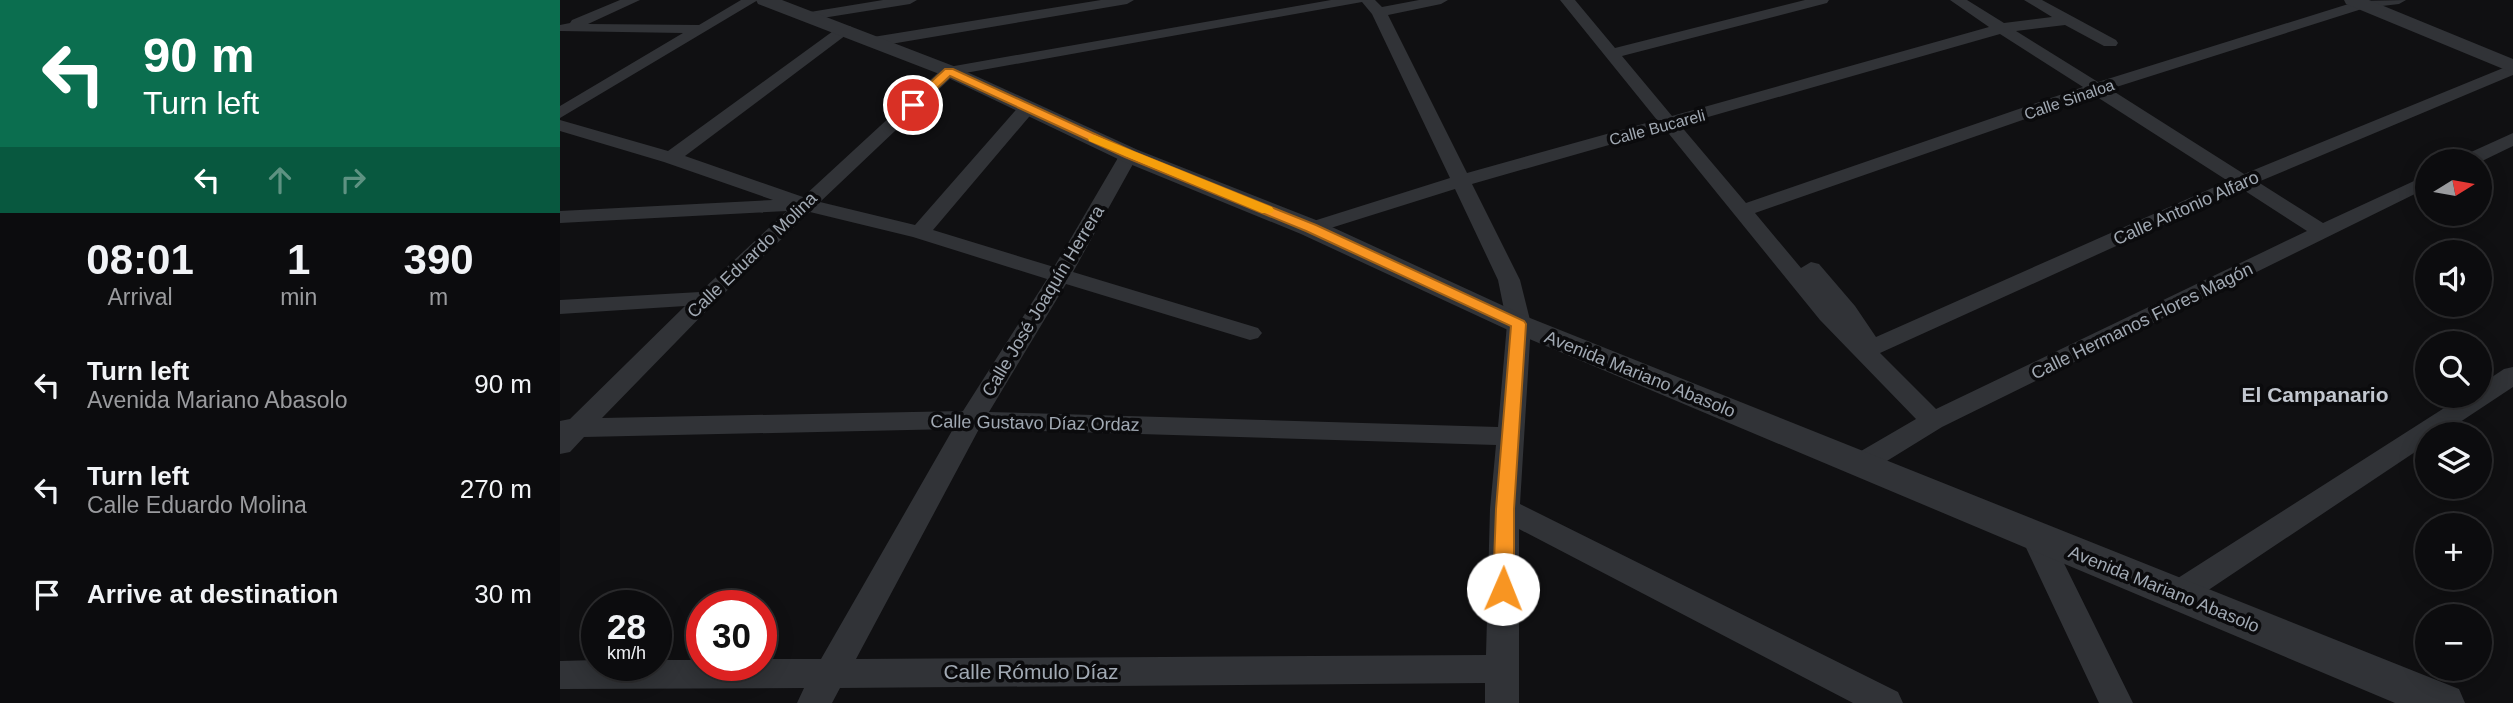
<!DOCTYPE html>
<meta charset="utf-8">
<style>
body{margin:0;font-family:Helvetica,sans-serif;background:#151517;color:#f1f3f6;height:100vh;display:flex;flex-direction:column;font-size:26px;white-space:nowrap}
*{box-sizing:border-box;margin:0}
p{font-size:23px;color:#9a9b9e}
.icon{flex:none;width:38px;height:38px;fill:none;stroke:currentColor;stroke-width:2;stroke-linecap:round;stroke-linejoin:round}
.map{position:relative;flex:1;overflow:hidden}
.side{display:flex;flex-direction:column;background:#0c0c0e;width:560px}
.side>*{flex:none}
.guide{background:#0b6e4f;color:#fff;overflow:hidden}
.needle{width:46px;rotate:79deg}
.tools{position:absolute;left:1855px;top:149px;display:grid;gap:14px}
.tools a{display:grid;place-items:center;width:77px;height:77px;border-radius:50%;background:#0c0c0e;box-shadow:0 4px 18px #0003,0 0 0 2px #2c2c2e;font-size:35px}
.speed{position:absolute;left:21px;top:590px;display:flex;gap:14px;font-size:35px;font-weight:700;text-align:center}
.speed>*{display:grid;place-content:center;width:91px;height:91px;border-radius:50%;background:#0c0c0e;box-shadow:0 4px 18px #0003,0 0 0 2px #2c2c2e;line-height:1}
.speed small{font-size:18px;font-weight:400}
.speed .limit{border:10px solid #d22;background:#fff;color:#111}
.pin{position:absolute;display:grid;place-items:center;width:60px;height:60px;color:#fff;margin:-30px;border:4px solid #fff;border-radius:50%;box-shadow:0 2px 7px #0007}
.me{position:absolute;width:77px;margin:-38px;rotate:1deg;stroke-linejoin:round;filter:drop-shadow(0 0 5px #0008)}
.turn{display:flex;align-items:center;gap:24px;height:147px;padding:0 28px;font-size:32px}
.turn .icon{width:91px;height:91px;stroke-width:2.5}
.turn b{display:block;font-size:49px;line-height:60px}
.lanes{display:flex;align-items:center;height:66px;padding:0 28px;background:#0003;justify-content:center;gap:35px;direction:ltr}
.lanes .off{opacity:.35}
.eta{display:flex;justify-content:space-evenly;align-items:center;height:119px;text-align:center}
.eta b{font-size:42px;font-weight:800;line-height:49px}
ul{padding:0;list-style:none}
li{display:flex;align-items:center;gap:21px;height:105px;padding:0 28px}
li div{flex:1}
li b{display:block;font-size:26px}
li em{font-style:normal}
main{display:flex;flex:1;min-height:0}
.map>svg:first-child{display:block}
</style>
<main>
<section class="side">
<div class="guide">
<div class="turn"><svg class="icon" aria-label="left" viewBox="0 0 24 24"><path d="M17 20v-9H6M10 6l-5 5 5 5"/></svg><div><b>90 m</b>Turn left</div></div>
<div class="lanes"><svg class="icon" aria-label="left" viewBox="0 0 24 24"><path d="M17 20v-9H6M10 6l-5 5 5 5"/></svg><svg class="icon off" aria-label="ahead" viewBox="0 0 24 24"><path d="M12 20V5M6 11l6-6 6 6"/></svg><svg class="icon off" aria-label="right" viewBox="0 0 24 24"><path d="M7 20v-9h11M14 6l5 5-5 5"/></svg></div>
</div>
<div class="eta">
<div><b>08:01</b><p>Arrival</p></div>
<div><b>1</b><p>min</p></div>
<div><b>390</b><p>m</p></div>
</div>
<ul>
<li><svg class="icon" aria-label="left" viewBox="0 0 24 24"><path d="M17 20v-9H6M10 6l-5 5 5 5"/></svg><div><b>Turn left</b><p>Avenida Mariano Abasolo</p></div><em>90 m</em></li>
<li><svg class="icon" aria-label="left" viewBox="0 0 24 24"><path d="M17 20v-9H6M10 6l-5 5 5 5"/></svg><div><b>Turn left</b><p>Calle Eduardo Molina</p></div><em>270 m</em></li>
<li><svg class="icon" aria-label="arrive" viewBox="0 0 24 24"><path d="M6 21V4h12l-3 4 3 4H6"/></svg><div><b>Arrive at destination</b></div><em>30 m</em></li>
</ul>
</section>
<div class="map">
<svg width="1953" height="703" viewBox="0 0 1953 703">
<rect width="100%" height="100%" fill="#101012"/>
<g fill="none" stroke-linecap="round" stroke-linejoin="round">
<path fill="#313337" fill-rule="evenodd" d="M60,0H80L28,24L139,25L181,0H198L0,118V106L123,33L0,31V25L10,23L12,20Z
M323,0H357L350,4L250,20L243,16L250,12Z
M541,0H574L567,4L313,47L305,42L313,37Z
M771,0H815L822,7L859,0H888L881,4L828,15L907,173L1097,120L1000,0H1015L1055,48L1245,0H1269L1267,3L1062,56L1112,116L1429,27L1390,0H1407L1444,23L1492,17L1464,0H1482L1556,40L1558,43L1556,46H1544L1505,25L1456,31L1538,82L1798,1L1846,0L1839,4L1805,8L1550,89L1684,174L1953,64V75L1698,182L1763,223L1867,175V188L1382,427L1309,472L1299,475L1289,472L1285,465L1289,458L1356,419L1260,320L1105,129L912,184L960,280L971,324L960,504L1338,692L1343,703H1293L959,529V703H925V683L280,688L272,703H237L244,688L0,689V661L37,660V665H96V660H142V665H201V659H261L393,429L24,437L10,452L0,454V421L10,419L125,306L0,314V300L140,292L227,211L0,223V211L213,200L104,162L0,131V120L108,151L280,26H290L293,29L290,32L125,156L243,197L383,68ZM802,2L812,14L890,178L744,224L741,228L744,232H758L895,189L938,280L947,324L938,427L429,412L506,284L690,340L698,338L702,333L698,328L513,272L578,155L576,151H562L494,267L373,230L474,111L477,107L474,103H462L355,225L260,202L394,75ZM1440,34L1523,87L1186,203L1120,125ZM1534,95L1668,181L1316,337L1295,306L1259,264L1251,262L1241,268L1195,213ZM1682,189L1747,231L1376,409L1320,353ZM250,212L353,237L487,279L403,411L42,418L154,303ZM419,429L936,445L930,509L926,655L296,659Z
M1953,133V146L1920,162L1897,161L1900,157Z
M1953,367V387L1882,434H1867V444L1629,603L1618,606L1607,603L1602,594L1607,585L1903,396H1920V385L1944,369Z
M1476,526L1487,529L1491,537L1573,703H1539L1461,537L1465,529Z"/>
<path fill="#313337" fill-rule="evenodd" d="M196,0H222L396,67L578,150L761,222L970,318L1899,689L1905,703H1835L948,330L741,234L560,160L382,75L198,4Z
M1784,0H1809L1953,59V73L1786,4Z"/>
</g>
<path fill="#f89522" stroke="#a16116" stroke-width="2" d="M385,69H393L574,152L756,225L964,321L966,324L954,509V589L951,594L943,597L936,594L933,589L936,509L951,326L746,231L565,157L390,76L357,107H349V102Z"/>
<path fill="#f59e0b" d="M534,135L712,207L714,210L712,213H702L529,141L528,138Z"/>
<g text-anchor="middle" stroke-width="7" stroke-linejoin="round" paint-order="stroke">
<g font-size="16" fill="#a1a9b3" stroke="#0b0b0d">
<text transform="translate(1509 99) rotate(-19)" y="6">Calle Sinaloa</text>
<text transform="translate(1097 127) rotate(-15)" y="6">Calle Bucareli</text>
</g>
<g font-size="18" fill="#a1a9b3" stroke="#0b0b0d">
<text transform="translate(1626 208) rotate(-24)" y="6">Calle Antonio Alfaro</text>
<text transform="translate(192 255) rotate(-44)" y="6">Calle Eduardo Molina</text>
<text transform="translate(483 301) rotate(-59)" y="6">Calle José Joaquín Herrera</text>
<text transform="translate(1582 321) rotate(-26)" y="6">Calle Hermanos Flores Magón</text>
<text transform="translate(1080 374) rotate(22)" y="6">Avenida Mariano Abasolo</text>
<text transform="translate(475 423) rotate(1)" y="6">Calle Gustavo Díaz Ordaz</text>
<text transform="translate(1604 589) rotate(22)" y="6">Avenida Mariano Abasolo</text>
</g>
<g font-size="21" font-weight="bold" fill="#c2c7cf" stroke="#0b0b0d">
<text x="1755" y="402">El Campanario</text>
</g>
<g font-size="21" fill="#a1a9b3" stroke="#0b0b0d">
<text x="471" y="679">Calle Rómulo Díaz</text>
</g>
</g>
</svg>
<div class="tools">
<a><svg class="needle" viewBox="-14 -14 28 28"><path d="M0-13l5 13h-10z" fill="#e53935"/><path d="M0 13l5-13h-10z" fill="#9a9b9e"/></svg></a>
<a><svg class="icon" aria-label="sound" viewBox="0 0 24 24"><path d="M4 9h4l5-4v14l-5-4H4zM17 9q2 3 0 6"/></svg></a>
<a><svg class="icon" aria-label="search" viewBox="0 0 24 24"><circle cx="10" cy="10" r="6"/><path d="M15 15l6 6"/></svg></a>
<a><svg class="icon" aria-label="layers" viewBox="0 0 24 24"><path d="M12 4l9 5-9 5-9-5zM3 14l9 5 9-5"/></svg></a>
<a>+</a>
<a>−</a>
</div>
<div class="speed"><div>28<small>km/h</small></div><div class="limit">30</div></div>
<div class="pin" style="left:353px;top:105px;background:#d93025"><svg class="icon" aria-label="arrive" viewBox="0 0 24 24"><path d="M6 21V4h12l-3 4 3 4H6"/></svg></div>
<svg class="me" style="left:943px;top:589px" viewBox="-20 -20 40 40"><circle r="19" fill="#fff"/><path d="M0-13L10 11 0 6-10 11z" fill="#f89522"/></svg>
</div>
</main>
